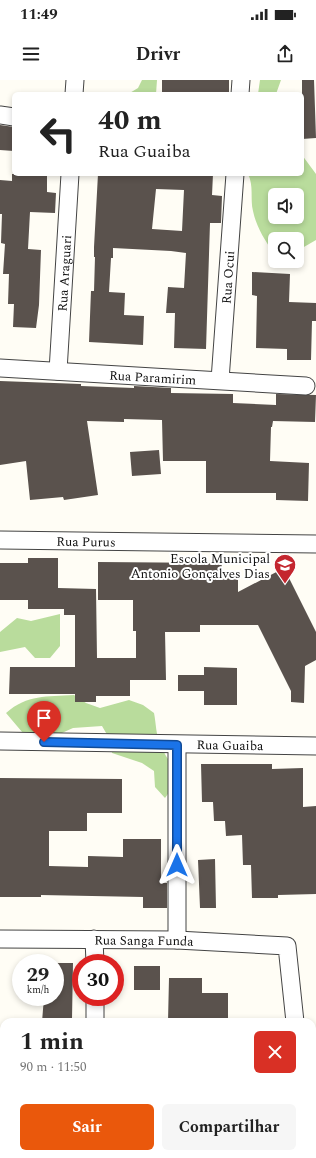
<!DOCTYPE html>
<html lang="pt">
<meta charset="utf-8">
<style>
body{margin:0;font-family:Spectral,serif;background:#f6f6f6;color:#222;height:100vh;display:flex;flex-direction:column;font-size:15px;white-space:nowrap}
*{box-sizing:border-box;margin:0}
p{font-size:13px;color:#767676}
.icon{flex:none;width:22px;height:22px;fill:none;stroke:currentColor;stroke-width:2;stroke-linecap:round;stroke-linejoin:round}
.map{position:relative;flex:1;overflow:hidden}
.details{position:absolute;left:0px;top:938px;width:316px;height:140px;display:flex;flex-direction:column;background:#fff;border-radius:12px 12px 0 0;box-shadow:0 2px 6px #0003}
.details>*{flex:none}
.guide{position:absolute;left:12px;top:12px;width:292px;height:84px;border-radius:6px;box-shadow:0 2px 6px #0003;background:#fff;color:#222;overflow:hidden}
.fabs{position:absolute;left:268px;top:108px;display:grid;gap:8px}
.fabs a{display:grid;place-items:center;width:36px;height:36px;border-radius:6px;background:#fff;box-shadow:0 2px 6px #0003;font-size:20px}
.speed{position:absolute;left:12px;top:874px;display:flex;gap:8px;font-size:20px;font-weight:700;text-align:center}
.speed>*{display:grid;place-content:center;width:52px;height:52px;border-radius:50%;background:#fff;box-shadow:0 2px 6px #0003;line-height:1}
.speed small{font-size:10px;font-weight:400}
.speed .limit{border:6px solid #d22;background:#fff;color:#111}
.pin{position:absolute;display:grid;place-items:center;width:34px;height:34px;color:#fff;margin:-41px -17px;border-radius:50% 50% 50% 0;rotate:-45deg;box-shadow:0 0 4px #0007}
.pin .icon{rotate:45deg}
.me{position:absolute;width:44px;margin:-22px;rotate:0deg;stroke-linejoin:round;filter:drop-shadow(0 0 3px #0008)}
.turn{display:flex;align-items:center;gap:14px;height:84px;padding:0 20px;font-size:18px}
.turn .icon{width:52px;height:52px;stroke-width:2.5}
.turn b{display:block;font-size:28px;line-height:34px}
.round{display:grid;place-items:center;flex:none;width:42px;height:42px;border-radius:6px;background:#f6f6f6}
.overview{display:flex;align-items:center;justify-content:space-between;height:68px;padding:0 20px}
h1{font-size:24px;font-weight:700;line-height:30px}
.cta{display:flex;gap:8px;margin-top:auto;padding:8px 20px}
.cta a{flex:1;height:46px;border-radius:6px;background:#ea580c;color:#fff;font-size:16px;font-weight:700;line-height:46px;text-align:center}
.cta a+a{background:#f6f6f6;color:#222}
.status{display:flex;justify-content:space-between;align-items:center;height:28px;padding:0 20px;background:#fff;direction:ltr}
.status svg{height:11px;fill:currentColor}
header{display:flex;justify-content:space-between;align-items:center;height:52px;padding:0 20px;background:#fff;font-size:18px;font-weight:700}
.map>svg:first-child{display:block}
</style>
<div class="status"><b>11:49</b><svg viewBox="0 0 49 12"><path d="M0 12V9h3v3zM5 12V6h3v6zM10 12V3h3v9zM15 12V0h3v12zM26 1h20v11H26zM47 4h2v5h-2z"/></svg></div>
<header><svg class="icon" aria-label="menu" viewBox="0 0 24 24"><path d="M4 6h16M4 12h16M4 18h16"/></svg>Drivr<svg class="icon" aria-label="share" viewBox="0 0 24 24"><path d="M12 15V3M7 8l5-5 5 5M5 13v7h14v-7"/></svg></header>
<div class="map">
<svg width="316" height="1078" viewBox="0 0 316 1078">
<rect width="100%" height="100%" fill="#fffdf5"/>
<path fill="#b9dc9c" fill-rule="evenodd" d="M142,0H157L156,14H128L138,8Z
M260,0H281L276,14H258Z
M302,75L316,94V160L297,171V159H275L274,173C265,161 256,146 253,131C250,119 254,106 248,94H302ZM275,115H297V137H275Z
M60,534V566L50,578H35L25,567L0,572V552L17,538L31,541Z
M74,615L86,623L100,628L129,620L143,625L154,633C156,643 156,655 160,664C171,691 187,689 165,718L155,707L154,691L142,683L112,673L109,658L102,646L73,648L44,661L28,659L6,633C28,614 46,617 74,615Z"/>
<path fill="#5a524d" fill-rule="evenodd" d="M162,0H229V14H162Z
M302,0H314L316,58L302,59Z
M0,45L14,47V71L0,70Z
M12,94H47V112L56,113L55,133L30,132L28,169L41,170L39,225L36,248L13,247L14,224H8L9,194H3L5,164L1,163L2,134H0V100L12,101Z
M98,94H213L212,115L222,116L221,143H210L206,269L174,268L175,233H166L168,207L184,208L186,173L171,171L113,168V178H111L109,212L125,213L124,235L144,236L143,265L89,262L91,211H94L95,177H94V167ZM156,109L184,110L182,151L152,149Z
M252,192L290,194L289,222L316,223V241H312L311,280H287V269L256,268L257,216L252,215Z
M0,301L81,304V306L134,308V306L171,308V313L233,314V323L276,325V314L316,315L315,342L273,341L272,347H271L270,381L309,383L308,421L276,420V413H206V381H163L162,340L124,339V342L87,341L98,415L64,420L63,417L30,420L26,381L0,385Z
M159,370L161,394L132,396L130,372Z
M28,478H58V508L96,509L97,578H136V551H133V520H98V482L222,483L221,491H233V497H238V512L284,488L316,552V580L305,586L304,623L291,622V611L258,545H200V552H165L166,600H130V616H96V622H75V614H9L10,587H75V535H64V529H28V520H0V483H28Z
M204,587L237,588V625H204V611H178V595H204Z
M201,684H272V689L303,688V727L316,726V814L278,815V818H252L251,785H243L242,755L226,756L225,741H214L213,722H202Z
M0,698L122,699V733H87V751H49V786L88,787V776L123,777V759H161V803H167V828H143V817L41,815V817H0Z
M215,779L216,828H200L198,780Z
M55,883H73L72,939H61V942H42L44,917H55Z
M134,886H160V910H134Z
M169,898H202V913H228V942H168Z"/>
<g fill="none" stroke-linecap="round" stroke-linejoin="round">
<g stroke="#444" stroke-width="19">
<g id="minor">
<path d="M74,14L75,0"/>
<path d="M240,14L241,0"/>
<path d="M0,35L14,37"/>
<path id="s1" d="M0,288L306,306"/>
<path id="s2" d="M58,291L70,94"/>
<path id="s3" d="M220,300L235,94"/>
<path id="s4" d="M0,460L316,464"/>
<path id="s5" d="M0,661L316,666"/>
<path d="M177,665V860"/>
<path id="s6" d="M0,859L177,860L287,866L295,942"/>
<path d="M94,859L95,883"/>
<path d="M95,917V942"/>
<path d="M96,1074V1078"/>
<path d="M310,1074V1078"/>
</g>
</g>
<use href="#minor" stroke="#fff" stroke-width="17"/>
</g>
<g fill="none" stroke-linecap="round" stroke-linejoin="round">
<g stroke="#114b97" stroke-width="10">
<path id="route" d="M44,662L177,665V785"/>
</g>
<use href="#route" stroke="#1a73e8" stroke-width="7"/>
</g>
<defs>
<g id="school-pin" transform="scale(1.15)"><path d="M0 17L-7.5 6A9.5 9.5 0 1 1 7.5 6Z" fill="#c4262e" stroke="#fff"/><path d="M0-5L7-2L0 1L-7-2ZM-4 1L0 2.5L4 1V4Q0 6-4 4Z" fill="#fff"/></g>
</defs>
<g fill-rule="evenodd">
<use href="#school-pin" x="285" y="485"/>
</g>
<g text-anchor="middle" stroke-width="4" stroke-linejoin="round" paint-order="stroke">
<g font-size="13" fill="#111" stroke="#fff">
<text dy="5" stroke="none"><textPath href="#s2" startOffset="98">Rua Araguari</textPath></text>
<text dy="5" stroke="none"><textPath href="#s3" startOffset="103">Rua Ocui</textPath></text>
<text dy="5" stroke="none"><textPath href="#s1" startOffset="153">Rua Paramirim</textPath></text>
<text dy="5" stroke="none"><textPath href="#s4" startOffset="86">Rua Purus</textPath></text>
<text dy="5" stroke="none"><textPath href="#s5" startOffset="230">Rua Guaiba</textPath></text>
<text dy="5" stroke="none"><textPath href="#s6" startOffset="144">Rua Sanga Funda</textPath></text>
</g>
<g font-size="13" fill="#111" stroke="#fff" text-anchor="end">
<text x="270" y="483">Escola Municipal<tspan x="270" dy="15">Antonio Gonçalves Dias</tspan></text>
</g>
</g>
</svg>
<div class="fabs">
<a><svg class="icon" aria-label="sound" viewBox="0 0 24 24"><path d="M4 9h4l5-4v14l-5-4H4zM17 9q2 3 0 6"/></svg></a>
<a><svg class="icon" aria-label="search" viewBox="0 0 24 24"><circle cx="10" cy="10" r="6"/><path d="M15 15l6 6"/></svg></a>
</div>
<div class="speed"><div>29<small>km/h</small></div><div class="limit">30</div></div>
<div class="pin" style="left:44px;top:662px;background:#d93025"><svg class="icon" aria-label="arrive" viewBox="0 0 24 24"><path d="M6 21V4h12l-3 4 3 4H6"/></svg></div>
<svg class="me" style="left:177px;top:785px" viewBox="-20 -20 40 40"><path d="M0-17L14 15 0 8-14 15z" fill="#1a73e8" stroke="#fff" stroke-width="4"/></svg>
<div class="guide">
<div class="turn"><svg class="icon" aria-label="left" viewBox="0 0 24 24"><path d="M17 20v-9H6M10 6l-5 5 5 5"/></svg><div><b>40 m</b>Rua Guaiba</div></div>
</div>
<section class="details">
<div class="overview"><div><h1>1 min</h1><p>90 m · 11:50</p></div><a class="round" style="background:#d93025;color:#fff"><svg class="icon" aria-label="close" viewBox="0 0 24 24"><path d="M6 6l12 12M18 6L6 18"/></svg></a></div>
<div class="cta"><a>Sair</a><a>Compartilhar</a></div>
</section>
</div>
